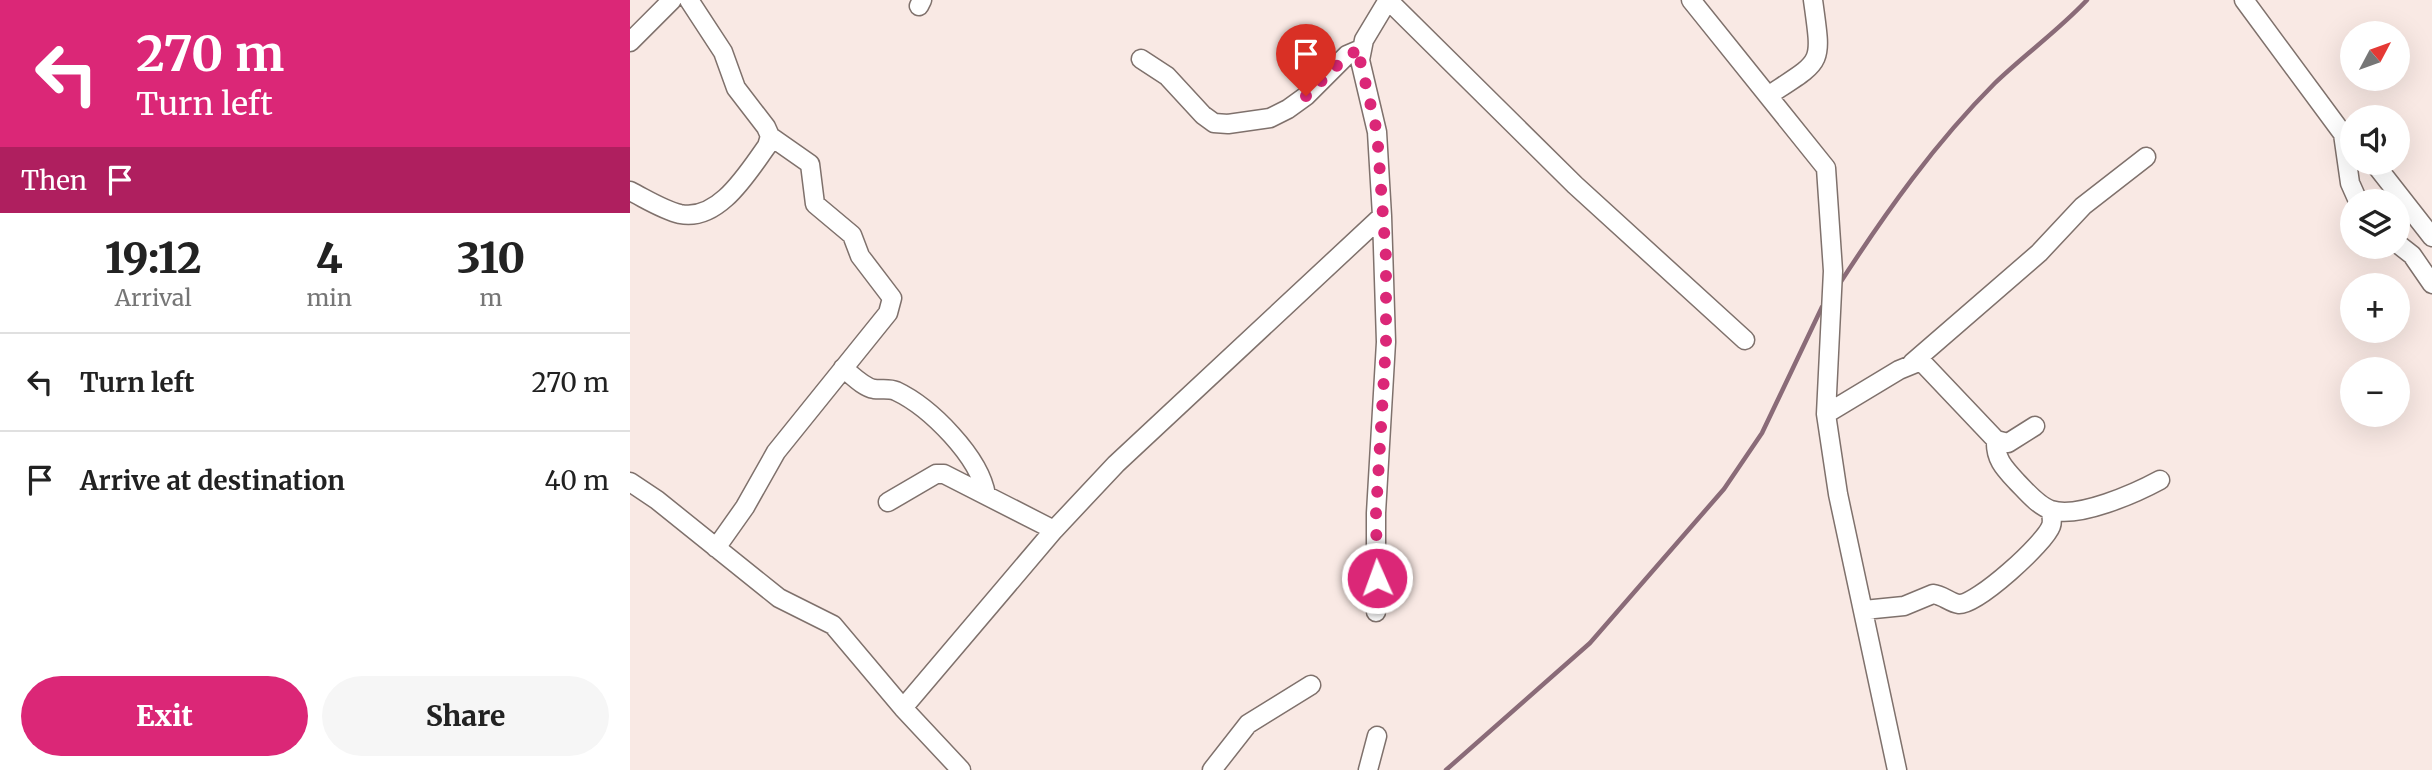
<!DOCTYPE html>
<meta charset="utf-8">
<style>
body{margin:0;font-family:Merriweather,serif;background:#f6f6f6;color:#222;height:100vh;display:flex;flex-direction:column;font-size:26px;white-space:nowrap}
*{box-sizing:border-box;margin:0}
p{font-size:23px;color:#767676}
.icon{flex:none;width:38px;height:38px;fill:none;stroke:currentColor;stroke-width:2;stroke-linecap:round;stroke-linejoin:round}
.map{position:relative;flex:1;overflow:hidden}
.side{display:flex;flex-direction:column;background:#fff;width:630px}
.side>*{flex:none}
.banner{background:#db2777;color:#fff;overflow:hidden}
.needle{width:46px;rotate:49deg}
.fabs{position:absolute;left:1710px;top:21px;display:grid;gap:14px}
.fabs a{display:grid;place-items:center;width:70px;height:70px;border-radius:50%;background:#fff;box-shadow:0 7px 28px #0002;font-size:35px}
.pin{position:absolute;display:grid;place-items:center;width:60px;height:60px;color:#fff;margin:-72px -30px;border-radius:50% 50% 50% 0;rotate:-45deg;box-shadow:0 0 7px #0007}
.pin .icon{rotate:45deg}
.me{position:absolute;width:77px;margin:-38px;rotate:358deg;stroke-linejoin:round;filter:drop-shadow(0 0 5px #0008)}
.turn{display:flex;align-items:center;gap:24px;height:147px;padding:0 21px;font-size:32px}
.turn .icon{width:91px;height:91px;stroke-width:2.5}
.turn b{display:block;font-size:49px;line-height:60px}
.then{display:flex;align-items:center;height:66px;padding:0 21px;background:#0003;gap:14px;font-size:26px}
.eta{display:flex;justify-content:space-evenly;align-items:center;height:119px;text-align:center}
.eta b{font-size:42px;font-weight:800;line-height:49px}
.button{display:flex;gap:14px;margin-top:auto;padding:14px 21px}
.button a{flex:1;height:80px;border-radius:42px;background:#db2777;color:#fff;font-size:28px;font-weight:800;line-height:80px;text-align:center}
.button a+a{background:#f6f6f6;color:#222}
ul{padding:0;list-style:none}
li{display:flex;align-items:center;gap:21px;height:98px;padding:0 21px;border-top:2px solid #e0e0e0}
li div{flex:1}
li b{display:block;font-size:26px}
li em{font-style:normal}
main{display:flex;flex:1;min-height:0}
.map>svg:first-child{display:block}
</style>
<main>
<section class="side">
<div class="banner">
<div class="turn"><svg class="icon" aria-label="left" viewBox="0 0 24 24"><path d="M17 20v-9H6M10 6l-5 5 5 5"/></svg><div><b>270 m</b>Turn left</div></div>
<div class="then">Then<svg class="icon" aria-label="arrive" viewBox="0 0 24 24"><path d="M6 21V4h12l-3 4 3 4H6"/></svg></div>
</div>
<div class="eta">
<div><b>19:12</b><p>Arrival</p></div>
<div><b>4</b><p>min</p></div>
<div><b>310</b><p>m</p></div>
</div>
<ul>
<li><svg class="icon" aria-label="left" viewBox="0 0 24 24"><path d="M17 20v-9H6M10 6l-5 5 5 5"/></svg><div><b>Turn left</b></div><em>270 m</em></li>
<li><svg class="icon" aria-label="arrive" viewBox="0 0 24 24"><path d="M6 21V4h12l-3 4 3 4H6"/></svg><div><b>Arrive at destination</b></div><em>40 m</em></li>
</ul>
<div class="button"><a>Exit</a><a>Share</a></div>
</section>
<div class="map">
<svg width="1802" height="770" viewBox="0 0 1802 770">
<rect width="100%" height="100%" fill="#f9e9e4"/>
<g fill="none" stroke-linecap="round" stroke-linejoin="round">
<path stroke="#8a6b78" stroke-width="4.5" d="M1210,283C1256,212 1305,143 1365,83C1395,54 1428,31 1457,0
M816,770L960,643L1094,489L1132,433L1192,307"/>
<g stroke="#7f716c" stroke-width="21">
<path id="minor" d="M758,0L945,185L1115,340
M1061,0L1196,168L1203,271L1196,414L1208,494L1267,770
M1614,0L1713,134L1722,141
M289,6L292,0
M0,42L42,0
M511,59L537,76L573,115L584,123L598,124L640,118L658,109L676,96L717,55L731,49
M1139,95C1194,59 1192,66 1183,0
M1713,134L1720,183L1728,201
M1744,163L1802,237
M0,191C16,199 33,210 50,214C89,222 118,172 137,146L140,136L136,127L106,88L93,52L59,0
M1768,244L1782,255L1802,284
M1282,363L1409,253L1453,206L1516,157
M213,368C222,375 233,387 244,389C251,390 259,388 266,391C300,407 350,457 356,495
M1196,414L1269,370L1291,361L1366,440L1378,443L1405,426
M1366,440C1365,459 1374,468 1387,482C1396,491 1408,506 1421,510C1448,519 1506,493 1530,480
M0,482L27,500L149,598L203,625L273,708L331,770
M258,502L306,474H314L424,530
M86,548L115,507L146,452L258,313L262,298L230,256L222,235L185,204L180,164L140,136
M1234,610L1274,606L1303,594C1313,595 1320,603 1329,604C1347,605 1415,543 1421,526C1423,521 1421,515 1421,510
M746,612V513L756,342L752,216
M273,708L424,530L486,464L752,216L747,132L730,60L734,40L758,0
M582,770L618,724L681,685
M738,770L747,736"/>
</g>
<use href="#minor" stroke="#fff" stroke-width="18"/>
</g>
<g fill="none" stroke-linecap="round" stroke-linejoin="round">
<path stroke="#db2777" stroke-width="12" stroke-dasharray="0 21.6" d="M676,96L718,55L731,49L730,60L747,132L756,258V342L746,513L747,578"/>
</g>
</svg>
<div class="fabs">
<a><svg class="needle" viewBox="-14 -14 28 28"><path d="M0-13l5 13h-10z" fill="#e53935"/><path d="M0 13l5-13h-10z" fill="#767676"/></svg></a>
<a><svg class="icon" aria-label="sound" viewBox="0 0 24 24"><path d="M4 9h4l5-4v14l-5-4H4zM17 9q2 3 0 6"/></svg></a>
<a><svg class="icon" aria-label="layers" viewBox="0 0 24 24"><path d="M12 4l9 5-9 5-9-5zM3 14l9 5 9-5"/></svg></a>
<a>+</a>
<a>−</a>
</div>
<div class="pin" style="left:676px;top:96px;background:#d93025"><svg class="icon" aria-label="arrive" viewBox="0 0 24 24"><path d="M6 21V4h12l-3 4 3 4H6"/></svg></div>
<svg class="me" style="left:747px;top:578px" viewBox="-20 -20 40 40"><circle r="17" fill="#db2777" stroke="#fff" stroke-width="3"/><path d="M0-11L8 9 0 5-8 9z" fill="#fff"/></svg>
</div>
</main>
